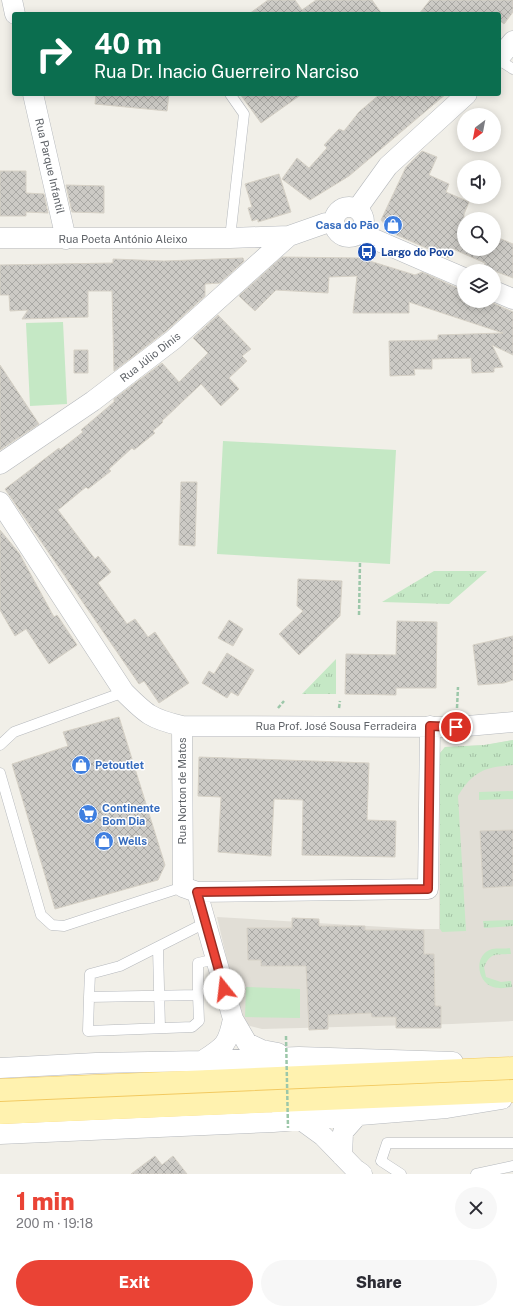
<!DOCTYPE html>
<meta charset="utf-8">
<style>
body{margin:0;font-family:"Public Sans",sans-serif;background:#f7f7f7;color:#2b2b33;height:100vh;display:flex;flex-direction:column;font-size:15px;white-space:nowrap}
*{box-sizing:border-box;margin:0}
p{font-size:13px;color:#7c7c81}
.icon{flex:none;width:22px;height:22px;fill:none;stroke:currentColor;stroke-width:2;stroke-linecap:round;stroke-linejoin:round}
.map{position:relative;height:1174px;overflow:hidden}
.details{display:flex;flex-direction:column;background:#fff;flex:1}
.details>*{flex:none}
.banner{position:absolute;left:12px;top:12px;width:489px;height:84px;border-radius:4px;box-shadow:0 2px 10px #0003;background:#0b6e4f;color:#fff;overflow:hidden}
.needle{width:26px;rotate:212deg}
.controls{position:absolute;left:457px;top:108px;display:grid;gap:8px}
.controls a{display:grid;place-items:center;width:44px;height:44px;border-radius:50%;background:#fff;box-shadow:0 2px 10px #0003;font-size:20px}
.pin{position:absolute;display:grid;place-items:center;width:34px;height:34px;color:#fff;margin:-17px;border:2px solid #fff;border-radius:50%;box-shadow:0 1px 4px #0007}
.me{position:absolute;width:44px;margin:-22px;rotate:344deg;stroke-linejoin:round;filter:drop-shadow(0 0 3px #0008)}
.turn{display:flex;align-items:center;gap:14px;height:84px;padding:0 16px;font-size:18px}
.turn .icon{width:52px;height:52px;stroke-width:2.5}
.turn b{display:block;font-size:28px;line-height:34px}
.round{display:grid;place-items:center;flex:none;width:42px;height:42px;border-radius:21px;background:#f7f7f7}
.head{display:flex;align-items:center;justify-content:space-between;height:68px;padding:0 16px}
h1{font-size:24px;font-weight:800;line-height:30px;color:#ea4335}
.action{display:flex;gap:8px;margin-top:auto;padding:8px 16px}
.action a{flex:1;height:46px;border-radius:24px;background:#ea4335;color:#fff;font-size:16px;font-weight:800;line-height:46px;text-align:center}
.action a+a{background:#f7f7f7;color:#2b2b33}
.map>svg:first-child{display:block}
</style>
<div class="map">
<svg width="513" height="1174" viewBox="0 0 513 1174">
<defs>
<pattern id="grass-tufts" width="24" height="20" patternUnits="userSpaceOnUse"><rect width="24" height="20" fill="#c5e8c5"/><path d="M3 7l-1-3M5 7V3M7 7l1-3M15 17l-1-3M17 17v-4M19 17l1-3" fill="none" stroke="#a3c0a4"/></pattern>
<pattern id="building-cross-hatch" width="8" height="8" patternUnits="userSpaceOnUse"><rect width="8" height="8" fill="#cccac5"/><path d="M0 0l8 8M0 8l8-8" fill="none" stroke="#a9a8a4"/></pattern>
</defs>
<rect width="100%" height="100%" fill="#f1efe8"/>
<path fill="#e1ded6" d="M513,740V1021L452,1024L262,1029L242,1024L217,917L419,929H439L440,753L445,747L486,745Z"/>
<path fill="url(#grass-tufts)" d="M434,571H487L449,604L382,602Z
M336,659V694H302Z
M513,740V765C485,767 473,771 458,796L466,931L442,932L440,929V753L445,747L484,745Z
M513,791V799L479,800V792Z
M513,920V926L484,928L483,921Z
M510,948L511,954C496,955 491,952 484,967L486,977L501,982L511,981L512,987C506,988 499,989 493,987C477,982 473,955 492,949C497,948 505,949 510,948Z"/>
<path fill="#c5e8c5" d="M63,322L67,404L30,406L26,323Z
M223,441L396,450L390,564L217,554Z
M246,987L300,989V1018L245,1017Z"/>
<path fill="url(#building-cross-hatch)" stroke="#d6d1c6" d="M268,0H295L302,10L316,0H372L382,14H249Z
M430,0H513V12L504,24L499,20V14H419Z
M96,94H169L167,111L95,104Z
M240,94H302L261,123Z
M380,94H446L349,176L310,200L282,179L297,158L309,168L327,148L324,145L339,129L344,131L359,112Z
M422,151L437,157L429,175L449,184L446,192L469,202L464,214V249H494V236L513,244V278L484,267L485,263L453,249L449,258L392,233L381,220L406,167Z
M0,171H26V193L44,194L48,213L26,212V216H0Z
M279,174L291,212L258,222V219L252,221L248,208L252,207L245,184Z
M66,185L104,186V213L72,212Z
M282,257L360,258L415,275L422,272L464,291L463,301H488L513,312V355L492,345L503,367L494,368V372L472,373L471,358L432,359V369H414L415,375L390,376L389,341L438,340V335L503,333L409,302V313H353L357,276L329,277L328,293L276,290L255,311L239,296Z
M243,258L244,261L220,283L205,284V296L166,331L114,371L112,291H88V317L22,319L28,310L10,311L9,295H0V265L113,263V259L164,261Z
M218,315L251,349L242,356L247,361L229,378L239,389L221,406L201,384L162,421L163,422L153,431L155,433L134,450L132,448L109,469L111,471L88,489L86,487L58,510L95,559L98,556L111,572L98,583L127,624L135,619L148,637L155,632L189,683L159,703L144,681L139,684L5,489L59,448L60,450L83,432L81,430L114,402V399L162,363L179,382L208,353L193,338Z
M74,350H88V373H74Z
M0,365L39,424L0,450Z
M181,482H197L195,546L179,545Z
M0,530L19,553L54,617L57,615L77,645L49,664L26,629L15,636L0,610Z
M298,579L342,581L340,616L299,655L279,634L303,611L297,606Z
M229,620L243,629L233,646L218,638Z
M397,621L437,622L436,688H396V695L345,694L346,654L396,655Z
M513,636V680L504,683L478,685L473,645Z
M227,653L254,670L238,696L231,692L227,698L202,683L209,671L214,674Z
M119,717L165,865L158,880L55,909L12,764L68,746L63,732Z
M199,757L369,763L367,820L396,821L395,857L302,855L303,800L274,799L271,856L218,852L221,797L198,796Z
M513,830V886L483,888L480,831Z
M292,918L319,919V926H365V930H424V954H434L435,1006H441V1028H396V1017H372L371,1013L328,1015V1029L309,1030L306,966H261V960H248L247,928H292Z
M155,1156L162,1165L173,1156L187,1174H131Z"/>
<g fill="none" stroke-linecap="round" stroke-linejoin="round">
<g stroke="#b5b8bc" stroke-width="11">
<path id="service" d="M499,60L513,69
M230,94L244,114L230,238
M0,745L14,732L124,692
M0,773L41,915L52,925L64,926L183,887
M205,923L120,966L90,974L89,997L198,995V963L216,959
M158,948L160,1028
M89,997L88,1031L192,1027L199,1021L198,995
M401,1174L381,1161L387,1143H513
M476,1174L513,1166"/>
</g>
<g stroke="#b5b8bc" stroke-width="21">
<path id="minor" d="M12,0L15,14
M499,58L513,41
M33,94L66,239
M334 222a15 15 0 1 1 30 0a15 15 0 1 1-30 0Z
M357,209L388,166L467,94
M360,233L464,278
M0,238H230L289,236L326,223H333
M494,291L513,299
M0,464L93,401L173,340L289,236
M0,502L124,692C146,714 151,719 182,726L456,727L513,722
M182,726L183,887L197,892L233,1019L247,1043L262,1050L278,1053
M197,892L428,889L430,726
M202,1061C224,1047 228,1045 233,1019
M0,1068L96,1063L202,1061L299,1057L453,1062
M301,1120L323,1136L355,1169L362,1174
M0,1134L273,1122L447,1108L502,1099
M342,1156L343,1132L358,1115"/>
</g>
<g stroke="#f2c960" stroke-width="23">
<path id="primary" d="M0,1090L513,1068
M0,1113L513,1091"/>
</g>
<path stroke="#9cc7a9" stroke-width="2.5" stroke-dasharray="4 2" stroke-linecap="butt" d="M359,615L360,562
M278,708L284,701
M339,708L340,701
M457,708L458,687"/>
<use href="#service" stroke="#fff" stroke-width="10"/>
<use href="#minor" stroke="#fff" stroke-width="20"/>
<use href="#primary" stroke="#fff2af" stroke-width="22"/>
<path stroke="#9cc7a9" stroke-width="2.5" stroke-dasharray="4 2" stroke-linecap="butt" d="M286,1036L288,1128"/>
</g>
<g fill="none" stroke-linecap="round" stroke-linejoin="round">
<g stroke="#982c22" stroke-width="10">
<path id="route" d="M224,989L197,892L428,889L430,726L456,727"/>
</g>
<use href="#route" stroke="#ea4335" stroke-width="7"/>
</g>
<defs>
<g id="shop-disc" transform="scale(1)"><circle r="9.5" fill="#3f7fe0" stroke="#fff"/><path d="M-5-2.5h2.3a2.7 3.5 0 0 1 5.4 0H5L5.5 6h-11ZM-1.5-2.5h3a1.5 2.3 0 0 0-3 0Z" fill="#fff"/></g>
<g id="bus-disc" transform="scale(1)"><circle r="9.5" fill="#1a4fb4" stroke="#fff"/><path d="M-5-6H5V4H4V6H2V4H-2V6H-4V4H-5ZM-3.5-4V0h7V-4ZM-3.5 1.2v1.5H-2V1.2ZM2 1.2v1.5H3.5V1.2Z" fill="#fff"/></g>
<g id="supermarket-disc" transform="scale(1)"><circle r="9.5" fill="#3f7fe0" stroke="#fff"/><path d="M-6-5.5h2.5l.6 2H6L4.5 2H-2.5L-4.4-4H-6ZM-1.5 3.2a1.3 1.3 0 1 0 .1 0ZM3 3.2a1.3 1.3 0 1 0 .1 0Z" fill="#fff"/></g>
</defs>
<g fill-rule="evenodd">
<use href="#shop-disc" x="393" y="225"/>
<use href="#bus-disc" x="367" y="252"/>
<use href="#shop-disc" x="81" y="765"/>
<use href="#supermarket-disc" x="88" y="814"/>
<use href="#shop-disc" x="104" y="841"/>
</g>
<g text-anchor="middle" stroke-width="3" stroke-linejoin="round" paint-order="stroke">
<g font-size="11" fill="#5f6368" stroke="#fff">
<text transform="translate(50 166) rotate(77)" y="4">Rua Parque Infantil</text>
<text x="123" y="243">Rua Poeta António Aleixo</text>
<text transform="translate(150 357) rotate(-38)" y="4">Rua Júlio Dinis</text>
<text x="336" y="730">Rua Prof. José Sousa Ferradeira</text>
<text transform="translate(182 791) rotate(-90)" y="4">Rua Norton de Matos</text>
</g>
<g font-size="11" font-weight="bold" fill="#366cbe" stroke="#fff" text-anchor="start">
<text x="379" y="229" text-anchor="end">Casa do Pão</text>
<text x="95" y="769">Petoutlet</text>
<text x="102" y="812">Continente<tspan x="102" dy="13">Bom Dia</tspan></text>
<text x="118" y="845">Wells</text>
</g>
<g font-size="11" font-weight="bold" fill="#164399" stroke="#fff" text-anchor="start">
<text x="381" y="256">Largo do Povo</text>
</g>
</g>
</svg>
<div class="controls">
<a><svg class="needle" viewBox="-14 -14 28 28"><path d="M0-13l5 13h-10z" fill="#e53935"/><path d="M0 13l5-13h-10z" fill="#7c7c81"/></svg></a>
<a><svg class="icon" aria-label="sound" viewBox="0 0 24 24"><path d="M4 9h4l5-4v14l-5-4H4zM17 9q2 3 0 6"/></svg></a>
<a><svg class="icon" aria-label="search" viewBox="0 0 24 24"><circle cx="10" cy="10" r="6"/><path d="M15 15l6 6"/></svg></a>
<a><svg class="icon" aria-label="layers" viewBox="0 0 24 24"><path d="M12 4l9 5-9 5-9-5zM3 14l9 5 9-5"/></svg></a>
</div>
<div class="pin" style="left:456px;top:727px;background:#d93025"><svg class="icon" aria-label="arrive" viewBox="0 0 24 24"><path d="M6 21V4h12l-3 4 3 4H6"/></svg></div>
<svg class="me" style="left:224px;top:989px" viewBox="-20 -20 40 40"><circle r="19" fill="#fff"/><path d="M0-13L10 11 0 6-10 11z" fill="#ea4335"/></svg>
<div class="banner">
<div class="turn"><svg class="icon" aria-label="right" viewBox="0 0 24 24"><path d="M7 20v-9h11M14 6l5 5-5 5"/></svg><div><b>40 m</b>Rua Dr. Inacio Guerreiro Narciso</div></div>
</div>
</div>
<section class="details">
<div class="head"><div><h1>1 min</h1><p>200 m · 19:18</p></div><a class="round"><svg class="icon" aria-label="close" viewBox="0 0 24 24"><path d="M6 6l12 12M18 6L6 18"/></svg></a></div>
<div class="action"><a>Exit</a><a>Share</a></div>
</section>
